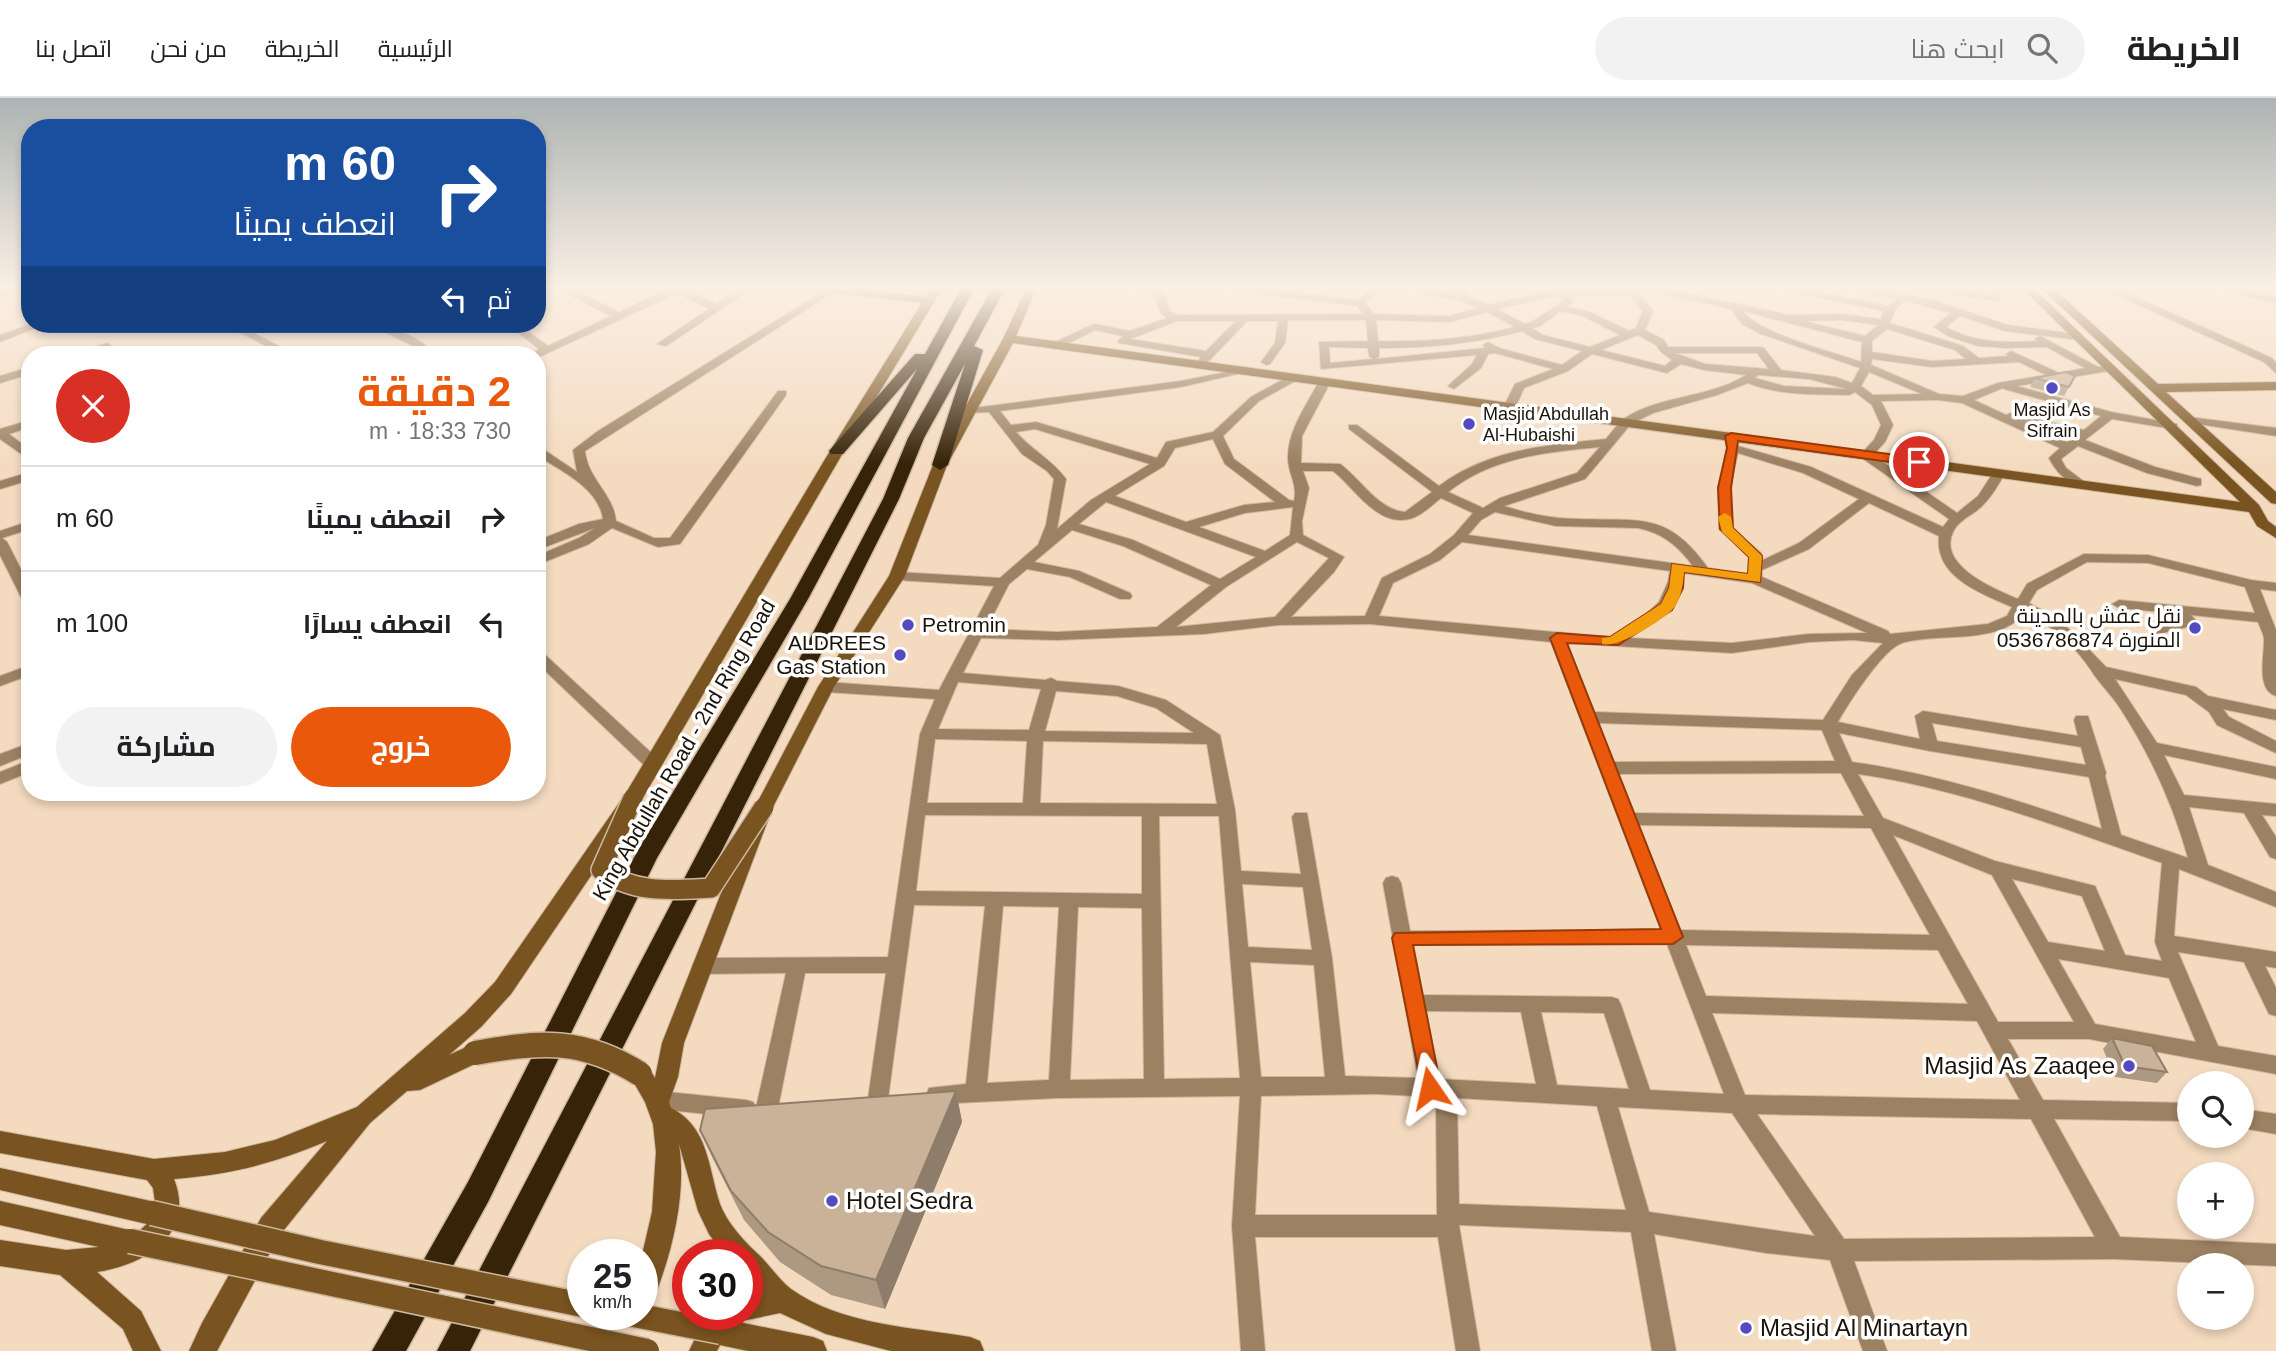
<!DOCTYPE html>
<html lang="ar">
<meta charset="utf-8">
<style>
body{margin:0;font-family:Arial,Cairo,sans-serif;background:#f2f2f2;color:#202124;direction:rtl;height:100vh;display:flex;flex-direction:column;font-size:26px;white-space:nowrap}
*{box-sizing:border-box;margin:0}
p{font-size:23px;color:#757577}
.icon{flex:none;width:38px;height:38px;fill:none;stroke:currentColor;stroke-width:2;stroke-linecap:round;stroke-linejoin:round}
.map{position:relative;flex:1;overflow:hidden;direction:ltr}
.panel{position:absolute;left:21px;top:248px;width:525px;height:455px;display:flex;flex-direction:column;background:#fff;border-radius:28px;box-shadow:0 4px 10px #0003;direction:rtl}
.panel>*{flex:none}
.top-card{position:absolute;left:21px;top:21px;width:525px;height:214px;border-radius:28px;box-shadow:0 4px 10px #0003;direction:rtl;background:#1a4fa0;color:#fff;overflow:hidden}
.buttons{position:absolute;left:2177px;top:973px;display:grid;gap:14px}
.buttons a{display:grid;place-items:center;width:77px;height:77px;border-radius:50%;background:#fff;box-shadow:0 4px 10px #0003;font-size:35px}
.speed{position:absolute;left:567px;top:1141px;display:flex;gap:14px;font-size:35px;font-weight:700;text-align:center}
.speed>*{display:grid;place-content:center;width:91px;height:91px;border-radius:50%;background:#fff;box-shadow:0 4px 10px #0003;line-height:1}
.speed small{font-size:18px;font-weight:400}
.speed .limit{border:10px solid #d22;background:#fff;color:#111}
.pin{position:absolute;display:grid;place-items:center;width:60px;height:60px;color:#fff;margin:-30px;border:4px solid #fff;border-radius:50%;box-shadow:0 2px 7px #0007}
.me{position:absolute;width:77px;margin:-38px;rotate:349deg;stroke-linejoin:round;filter:drop-shadow(0 0 5px #0008)}
.turn{display:flex;align-items:center;gap:24px;height:147px;padding:0 35px;font-size:32px}
.turn .icon{width:91px;height:91px;stroke-width:2.5}
.turn b{display:block;font-size:49px;line-height:60px}
.then{display:flex;align-items:center;height:66px;padding:0 35px;background:#0003;gap:14px;font-size:26px}
.round{display:grid;place-items:center;flex:none;width:74px;height:74px;border-radius:37px;background:#f2f2f2}
.summary{display:flex;align-items:center;justify-content:space-between;height:119px;padding:0 35px}
h1{font-size:42px;font-weight:700;line-height:52px;color:#ea580c}
.cta{display:flex;gap:14px;margin-top:auto;padding:14px 35px}
.cta a{flex:1;height:80px;border-radius:42px;background:#ea580c;color:#fff;font-size:28px;font-weight:700;line-height:80px;text-align:center}
.cta a+a{background:#f2f2f2;color:#202124}
ul{padding:0;list-style:none}
li{display:flex;align-items:center;gap:21px;height:105px;padding:0 35px;border-top:2px solid #e0e0e0}
li div{flex:1}
li b{display:block;font-size:26px}
li em{font-style:normal}
header{display:flex;align-items:center;gap:42px;box-sizing:border-box;height:98px;padding:0 35px;background:#fff;border-bottom:2px solid #e0e0e0}
header strong{font-size:33px}
nav{display:flex;gap:38px;margin-inline-start:auto;font-size:24px}
.search{width:490px;height:63px;background:#f2f2f2;display:flex;align-items:center;gap:18px;box-sizing:border-box;padding:0 24px;border-radius:38px;color:#757577;font-size:26px}
.map>svg:first-child{display:block}
</style>
<header>
<strong>الخريطة</strong>
<div class="search"><svg class="icon" aria-label="search" viewBox="0 0 24 24"><circle cx="10" cy="10" r="6"/><path d="M15 15l6 6"/></svg>ابحث هنا</div>
<nav><a>الرئيسية</a><a>الخريطة</a><a>من نحن</a><a>اتصل بنا</a></nav>
</header>
<div class="map">
<svg width="2276" height="1253" viewBox="0 0 2276 1253">
<rect width="100%" height="100%" fill="#f4dbc0"/>
<g fill="none" stroke-linecap="round" stroke-linejoin="round">
<g stroke="#cdb79f" stroke-width="2">
<path id="minor" d="M12,189H27L0,200V194Z
M554,189H567L619,214L669,191L668,189H681L716,206L742,189H754L666,248L657,246L709,211L677,195L537,260V257H531L539,251L507,226H518L548,248L611,218Z
M1117,189H1162L1170,213L1178,217L1363,216L1357,208L1227,192L1222,189H1253L1358,202L1372,189H1383L1365,205L1374,216L1450,218L1478,210L1460,202L1420,196L1411,189L1455,195L1452,189H1462L1466,197L1489,207L1559,191L1659,189L1789,217L1842,216L1881,221L1884,213L1768,189H1790L1888,208L1897,201L1843,189H1865L1933,202L2007,227L2082,237L2083,239L2078,242L2005,233L1960,218L1946,229C1974,245 2005,245 2037,243L2035,241L2040,238L2098,269L2113,268V272L2109,273L2017,288L2111,314L2177,326V330L2173,331L2112,321L2085,342L2155,369L2201,381V387L2197,388L2147,375L2078,348L2061,361L2066,370L2086,385L2080,389C2065,383 2056,374 2049,360L2060,350L1962,305L1938,302L1881,303L1893,327L1885,344L1873,357L1957,415L1978,398L1995,372H2003L2005,375C1999,386 1992,398 1983,407C1975,416 1960,421 1954,432C1935,467 1994,491 2018,501L2027,486L2084,456L2148,457L2251,482L2276,485V493L2260,491L2276,532V598C2255,592 2265,556 2264,540C2263,535 2260,529 2258,524L2191,517L2197,524L2195,527L2163,535L2156,546L2151,548L2144,543L2153,529L2179,522L2172,515L2119,510L2112,506L2119,502L2255,515L2245,489L2148,465L2087,464L2037,492L2029,505L2060,522L2106,569L2196,589L2208,598L2276,612V622L2223,611L2229,619L2276,643V655L2217,627L2209,614L2186,597L2115,581L2157,645L2276,669V681L2164,657L2184,697L2276,706V718L2262,717L2276,739V761L2270,759L2244,715L2189,709L2208,767L2276,794V809L2179,771L2174,838L2276,854V870L2265,868L2276,890V918L2269,916L2244,864L2178,854L2218,948L2276,958V976L2089,941H2008L2043,1002L2189,1005V1023L2054,1021L2120,1139L2276,1146V1168L2114,1161L1854,1163L1887,1253H1863L1830,1162L1766,1155L1654,1136L1676,1253H1652L1631,1134L1459,1127L1480,1253H1456L1438,1139H1255L1265,1253H1241L1232,1128L1240,998L1059,1000L936,1006L929,1004L926,997L929,990L966,986L985,808L914,807L888,1001L885,1008L878,1010L871,1008L868,1001L886,875H805L778,1010L774,1017L767,1019L760,1017L756,1010L786,875L702,876L695,873L692,868L695,863L702,860L888,859L920,636L935,601L826,594L818,589L826,584L939,592L994,488L897,482L890,478L897,474L1000,480L1038,447L1046,427L1054,381L1047,373L1022,356L989,314L966,315V311L1181,283L1246,270V274L1181,289L1000,313L1011,327L1036,324L1157,360L1166,344L1213,334L1251,299L1291,277H1299V281L1259,303L1223,338L1234,361L1289,402L1294,403C1298,386 1288,376 1288,360C1288,331 1307,307 1319,283L1325,280L1331,283L1302,338L1301,365L1340,366C1361,381 1378,412 1405,414L1432,394L1349,331V327H1357L1439,388C1488,351 1548,347 1606,341C1612,334 1618,325 1625,320C1661,297 1710,300 1746,277L1704,272L1681,266L1667,275L1592,256L1568,273L1524,290L1516,308L1510,311L1504,308L1515,286L1553,271L1495,255L1488,256L1481,270L1454,291L1448,288L1472,266L1477,257L1321,271L1319,244L1368,243L1366,222H1288L1285,245L1270,266L1266,267L1261,264L1275,245L1278,223H1247L1206,266L1202,267L1197,264L1201,259L1119,245L1118,243L1123,238L1095,232L1061,249H1053V245L1094,226L1130,233L1167,220L1161,215L1154,196ZM1645,192L1731,211L1742,226L1761,236L1860,270L1852,285L1835,279L1781,272L1764,250L1760,249H1668L1664,242L1645,232L1653,213L1639,195ZM1630,197L1643,213L1636,230L1629,233L1590,214L1567,209L1574,203L1569,198ZM1558,198L1563,203L1532,224L1525,226L1497,211ZM1902,202L1951,215L1934,229L1948,238L1978,248L2006,250L2047,249L2085,270L2059,275L2011,253L2006,256L2008,258L1979,260L1963,248L1890,225L1895,212L1903,204ZM1561,213L1583,218L1620,237L1590,249L1543,237L1532,230L1540,228ZM1743,213L1862,244L1861,264C1831,253 1761,237 1743,213ZM1487,214L1515,229C1470,241 1425,244 1378,243L1376,222L1450,224ZM1842,222L1878,227L1865,238L1804,223ZM1177,223H1236L1206,253L1130,241ZM1887,231L1955,252L1966,261L1932,263L1872,254V243ZM1522,233L1535,241L1582,253L1562,267L1499,250L1488,244L1483,247L1485,250L1376,261L1379,258V250C1428,250 1474,246 1522,233ZM1638,237L1656,247L1661,254L1672,262L1665,268L1601,252ZM1329,249L1368,250L1369,258L1373,261L1330,265ZM1675,255H1757L1769,271L1705,266ZM1872,261L1932,269L2019,264L2046,277L1998,285L1963,298L1939,296L1871,267ZM1869,274L1922,296L1873,297L1861,288ZM1758,277L1809,281L1847,291L1784,288L1755,280ZM1748,285C1780,298 1815,296 1849,297L1855,294L1872,307L1881,327L1874,342L1860,357L1862,360L1949,421L1943,429L1811,369L1738,348L1735,338L1731,337L1725,341L1727,350L1718,389L1719,431L1749,459L1748,476L1708,470C1668,414 1642,423 1579,421C1553,421 1529,416 1504,408L1585,381L1631,326L1653,315L1717,297ZM2003,290L2004,291L2101,318L2084,332L2011,315L2006,317L1974,302ZM2023,324L2077,337L2067,344ZM1035,331L1150,366L1091,402L1057,431L1066,381C1052,362 1033,353 1016,334ZM1213,341L1225,366L1275,404L1244,407L1186,424L1115,398L1164,368L1175,350ZM1600,349L1577,375L1500,400L1483,410L1448,394C1492,359 1546,354 1600,349ZM1738,355L1803,375L1859,401L1799,445L1763,462L1761,455L1732,430L1730,389ZM1303,373H1333C1354,389 1377,429 1409,421C1420,419 1432,407 1441,400L1473,415L1454,437L1430,456L1382,480L1365,518L1291,519L1334,474L1344,459L1303,437L1302,423L1309,390ZM1106,404L1256,459L1220,481L1133,442L1079,426ZM1869,405L1939,438C1934,479 1982,496 2012,509L2007,518L1988,526L1890,536L1888,533L1762,479V472L1809,451ZM1293,409L1290,437L1265,453L1199,429L1245,415ZM1495,414L1556,428L1638,430C1663,435 1678,448 1693,468L1468,437L1481,422ZM1072,432L1123,448L1211,487L1157,529L1057,534L986,531L1009,486L1027,471L1070,479L1120,501H1130L1132,498L1130,495L1079,473L1034,464ZM1297,444L1329,460L1275,519L1176,529L1226,489ZM1462,444L1670,473L1668,484L1659,504L1643,519L1610,539L1379,518L1393,485L1440,462ZM1683,475L1752,485L1867,535L1809,536L1732,545L1629,540C1656,524 1679,508 1683,475ZM2024,514C2051,526 2075,548 2091,572C2098,584 2111,596 2120,610C2150,656 2173,706 2188,760L2121,737L2105,678L2106,675L2088,618H2076L2074,622L2078,638L1923,613L1915,618L1920,641L1838,624C1848,606 1883,551 1902,545C1937,534 2002,548 2024,514ZM1370,526L1551,544L1661,832L1410,833L1401,785L1398,780L1392,778L1386,780L1383,785L1418,980L1345,978L1332,860L1307,715H1295L1292,719L1301,776L1241,773L1235,712L1220,637L1166,602L1118,588L1057,583L1051,580L1045,582L963,575L981,540L1057,542L1204,536L1279,527ZM1853,542L1883,545L1852,577L1823,622L1594,614L1566,545L1732,555L1809,544ZM958,584L1041,591L1029,632L938,631ZM1056,593L1117,598L1156,610L1194,635L1045,633ZM1598,625L1822,632L1835,663L1613,664ZM1932,625L2081,649L2086,667L1937,643ZM1839,635L1930,653L2089,679L2102,731C2020,703 1938,676 1852,664ZM935,641L1027,643L1023,705H927ZM1043,643L1207,646L1217,706L1040,705ZM1841,675L1864,718L1633,715L1618,676ZM1858,676C1963,691 2062,730 2162,765L2155,844L2162,863L2125,857L2095,788L1995,763L1883,720ZM925,717L1142,718V796L916,793ZM1159,718H1219L1240,980L1164,981ZM1638,727L1871,730L1930,837L1680,832ZM1893,737L1992,777L2074,924H1998ZM2012,781L2082,798L2105,853L2048,844ZM1242,786L1303,789L1312,852L1248,849ZM1003,808L1059,809L1049,982L987,985ZM1078,809L1142,810L1144,981L1070,982ZM1667,846L1724,996L1650,992L1621,907L1618,901L1611,899L1422,897L1413,847ZM1686,847L1938,852L1968,906L1706,898ZM2058,861L2169,880L2196,944L2095,926ZM1250,864L1314,867L1325,979H1261ZM1426,913L1521,914L1536,986L1439,981ZM1541,914L1604,915L1629,991L1557,987ZM1712,915L1977,923L2020,1002L1745,997ZM1376,996L1436,999L1437,1117H1255L1261,998ZM1457,1000L1597,1008L1626,1112L1459,1106ZM1618,1009L1732,1015L1815,1138L1649,1114ZM1757,1016L2031,1021L2095,1139L1844,1141Z
M1991,189L2000,191L1999,203L1950,196L1945,193L1950,190L1991,197Z
M2099,189H2113L2272,260L2276,265V275L2264,264Z
M2210,189H2230L2276,199V205Z
M829,190L834,193L832,195L585,353C588,382 613,395 616,423L654,440H670L778,293H786V297L680,446L658,449L612,430L589,446L537,467V458L579,440L595,430L537,452V443L579,426L603,421C598,389 562,374 537,357V347L577,374L573,352L598,333Z
M31,226H45L0,244V237Z
M224,226H236L296,257H283Z
M369,226C390,225 422,241 436,257H425L420,253L406,257H390L413,248Z
M107,245L112,248L111,250L87,257H72Z
M30,269V276L0,285V278Z
M2189,319L2276,330V338L2185,324L2183,322Z
M30,322V329L9,336L30,352V362L0,341V331Z
M30,374V382L0,391V383Z
M30,423V431L2,440L7,444L30,489V507L23,503L0,457V433Z
M537,552L542,554L658,661L660,665L658,669H646L537,565Z
M30,567V577L0,588V578Z
M30,645V656L0,668V656Z
M30,662V674L0,686V674Z
M658,993L746,1002L753,1004L757,1011L753,1018L746,1020L658,1011L651,1009L648,1002L651,995Z
M2242,1011L2276,1016V1036L2242,1030Z"/>
</g>
<g stroke="#cdb79f" stroke-width="2">
<path id="secondary" d="M803,189H838L926,199L932,189H943L844,353L640,705L511,896L481,929L449,957L475,945L483,948L486,955L483,962L420,992L407,993L370,1025L279,1138L217,1253H189L202,1225L261,1120L327,1043C272,1066 232,1076 174,1081C196,1137 144,1167 97,1174L141,1213L161,1253H133L123,1231L60,1177L0,1168V1142L66,1152L99,1149L0,1127V1103L138,1134L147,1126L0,1092V1070L155,1104L153,1090L147,1082L0,1055V1033L154,1061L225,1054L275,1042L357,1009L465,915L495,884L626,695L830,353L922,205L808,192Z
M1027,189H1037L1016,238L2240,404L2021,189H2032L2259,407L2268,423L2276,429V440L2257,428L2249,414L1013,245L947,367L905,478L834,589L773,709L684,945L678,979L669,1004L671,1010C709,1029 708,1070 720,1106C727,1125 744,1143 758,1156C770,1167 778,1181 791,1191C841,1227 911,1229 970,1239L980,1243L984,1253H891L826,1236L780,1215L747,1222L740,1219L738,1224L813,1239L823,1243L827,1253H748L720,1247L717,1253H689L707,1216H747V1196L756,1194L747,1183V1157H724L709,1136L698,1113L679,1046C687,1098 671,1160 651,1207L642,1211V1157L652,1114L656,1054L653,1026L645,1004L629,976L632,969C645,964 648,969 655,980L662,945L755,709L818,589L889,478L933,367L1003,241Z
M2040,189H2052L2158,286L2276,284V292L2166,294L2276,394V406L2271,405Z"/>
</g>
<g stroke="#cdb79f" stroke-width="3">
<path id="motorway" d="M962,189H975L808,501L657,760L488,1104L406,1253H372L468,1084L638,752L790,501L917,271L843,356H831L829,353L915,256H925Z
M993,189H1006L974,248L983,252L948,367L940,372L932,367L965,266L924,340L899,401L470,1253H437L883,401L908,340Z"/>
</g>
<use href="#minor" fill="#9c8162" fill-rule="evenodd"/>
<use href="#secondary" fill="#7a5420" fill-rule="evenodd"/>
<use href="#motorway" fill="#362308" fill-rule="evenodd"/>
<g stroke="#cdb79f" stroke-width="22" stroke-linecap="butt">
<path id="secondary-bridge-far1" d="M633,700L601,772C634,796 672,792 711,790L764,709"/>
</g>
<g stroke="#cdb79f" stroke-width="27" stroke-linecap="butt">
<path id="secondary-bridge" d="M475,955C539,943 583,940 640,976
M152,1115L320,1154L583,1207
M130,1143L647,1253
M629,1216L721,1234"/>
</g>
<use href="#secondary-bridge-far1" stroke="#7a5420" stroke-width="19"/>
<use href="#secondary-bridge" stroke="#7a5420" stroke-width="24"/>
</g>
<path fill="#ad9982" d="M2075,278L2064,298L2030,289L2035,280Z
M2112,940L2167,974L2157,985L2115,979L2103,951Z
M956,993L962,1024L885,1211L831,1197L780,1164L744,1122L714,1063L700,1032Z"/>
<path fill="#8d7d6a" d="M956,993L962,1024L885,1211L876,1182Z"/>
<path fill="#c9b297" stroke="#8d7d6a" stroke-width="2" d="M2066,274L2075,278L2069,289L2035,280Z
M2112,940L2152,948L2167,974L2125,968Z
M956,993L876,1182L821,1168L768,1134L731,1093L700,1032L705,1011Z"/>
<linearGradient id="sky" x2="0" y2="1"><stop stop-color="#adb4b3"/><stop offset="0.52" stop-color="#faefe3"/><stop offset="1" stop-color="#faefe3" stop-opacity="0"/></linearGradient>
<rect width="2276" height="365" fill="url(#sky)"/>
<path fill="#ea580c" stroke="#983908" stroke-width="2" d="M1731,335L1919,360L1926,364L1919,368L1738,343L1731,390L1733,430L1762,458L1760,484L1684,474L1683,490L1672,512L1618,547L1567,545L1683,839L1673,846L1413,847L1441,990L1438,996L1430,999L1423,996L1392,840L1395,835L1661,831L1550,540L1557,535L1610,539L1661,506L1669,490L1672,466L1748,476L1749,459L1720,431L1718,390L1727,350L1725,338Z"/>
<path fill="#f59e0b" d="M1725,415L1731,419L1733,430L1762,458L1760,484L1684,474C1683,487 1681,502 1672,512C1660,524 1618,550 1602,546V540L1610,539L1661,506L1669,490L1672,466L1748,476L1749,459L1722,434L1718,419Z"/>
<g fill="#534ac1" stroke="#fff" stroke-width="2.5">
<circle cx="2052" cy="290" r="7"/>
<circle cx="1469" cy="326" r="7"/>
<circle cx="908" cy="527" r="7"/>
<circle cx="2195" cy="530" r="7"/>
<circle cx="900" cy="557" r="7"/>
<circle cx="2129" cy="968" r="7"/>
<circle cx="832" cy="1103" r="7"/>
<circle cx="1746" cy="1230" r="7"/>
</g>
<g text-anchor="middle" stroke-width="7" stroke-linejoin="round" paint-order="stroke">
<g font-size="18" fill="#1b1309" stroke="#fff">
<text x="2052" y="318">Masjid As<tspan x="2052" dy="21">Sifrain</tspan></text>
<text x="1483" y="322" text-anchor="start">Masjid Abdullah<tspan x="1483" dy="21">Al-Hubaishi</tspan></text>
</g>
<g font-size="21" fill="#1b1309" stroke="#fff" text-anchor="end">
<text x="2181" y="525">نقل عفش بالمدينة<tspan x="2181" dy="24">المنورة 0536786874</tspan></text>
<text x="922" y="534" text-anchor="start">Petromin</text>
<text x="886" y="552">ALDREES<tspan x="886" dy="24">Gas Station</tspan></text>
</g>
<g font-size="21" fill="#1b1309" stroke="#fff">
<text transform="translate(684 652) rotate(-60)" y="7">King Abdullah Road - 2nd Ring Road</text>
</g>
<g font-size="24" fill="#1b1309" stroke="#fff" text-anchor="start">
<text x="2115" y="976" text-anchor="end">Masjid As Zaaqee</text>
<text x="846" y="1111">Hotel Sedra</text>
<text x="1760" y="1238">Masjid Al Minartayn</text>
</g>
</g>
</svg>
<div class="buttons">
<a><svg class="icon" aria-label="search" viewBox="0 0 24 24"><circle cx="10" cy="10" r="6"/><path d="M15 15l6 6"/></svg></a>
<a>+</a>
<a>−</a>
</div>
<div class="speed"><div>25<small>km/h</small></div><div class="limit">30</div></div>
<div class="pin" style="left:1919px;top:364px;background:#d93025"><svg class="icon" aria-label="arrive" viewBox="0 0 24 24"><path d="M6 21V4h12l-3 4 3 4H6"/></svg></div>
<svg class="me" style="left:1430px;top:990px" viewBox="-20 -20 40 40"><path d="M0-17L14 15 0 8-14 15z" fill="#ea580c" stroke="#fff" stroke-width="4"/></svg>
<div class="top-card">
<div class="turn"><svg class="icon" aria-label="right" viewBox="0 0 24 24"><path d="M7 20v-9h11M14 6l5 5-5 5"/></svg><div><b>60 m</b>انعطف يمينًا</div></div>
<div class="then">ثم<svg class="icon" aria-label="left" viewBox="0 0 24 24"><path d="M17 20v-9H6M10 6l-5 5 5 5"/></svg></div>
</div>
<section class="panel">
<div class="summary"><div><h1>2 دقيقة</h1><p>730 m · 18:33</p></div><a class="round" style="background:#d93025;color:#fff"><svg class="icon" aria-label="close" viewBox="0 0 24 24"><path d="M6 6l12 12M18 6L6 18"/></svg></a></div>
<ul>
<li><svg class="icon" aria-label="right" viewBox="0 0 24 24"><path d="M7 20v-9h11M14 6l5 5-5 5"/></svg><div><b>انعطف يمينًا</b></div><em>60 m</em></li>
<li><svg class="icon" aria-label="left" viewBox="0 0 24 24"><path d="M17 20v-9H6M10 6l-5 5 5 5"/></svg><div><b>انعطف يسارًا</b></div><em>100 m</em></li>
</ul>
<div class="cta"><a>خروج</a><a>مشاركة</a></div>
</section>
</div>
